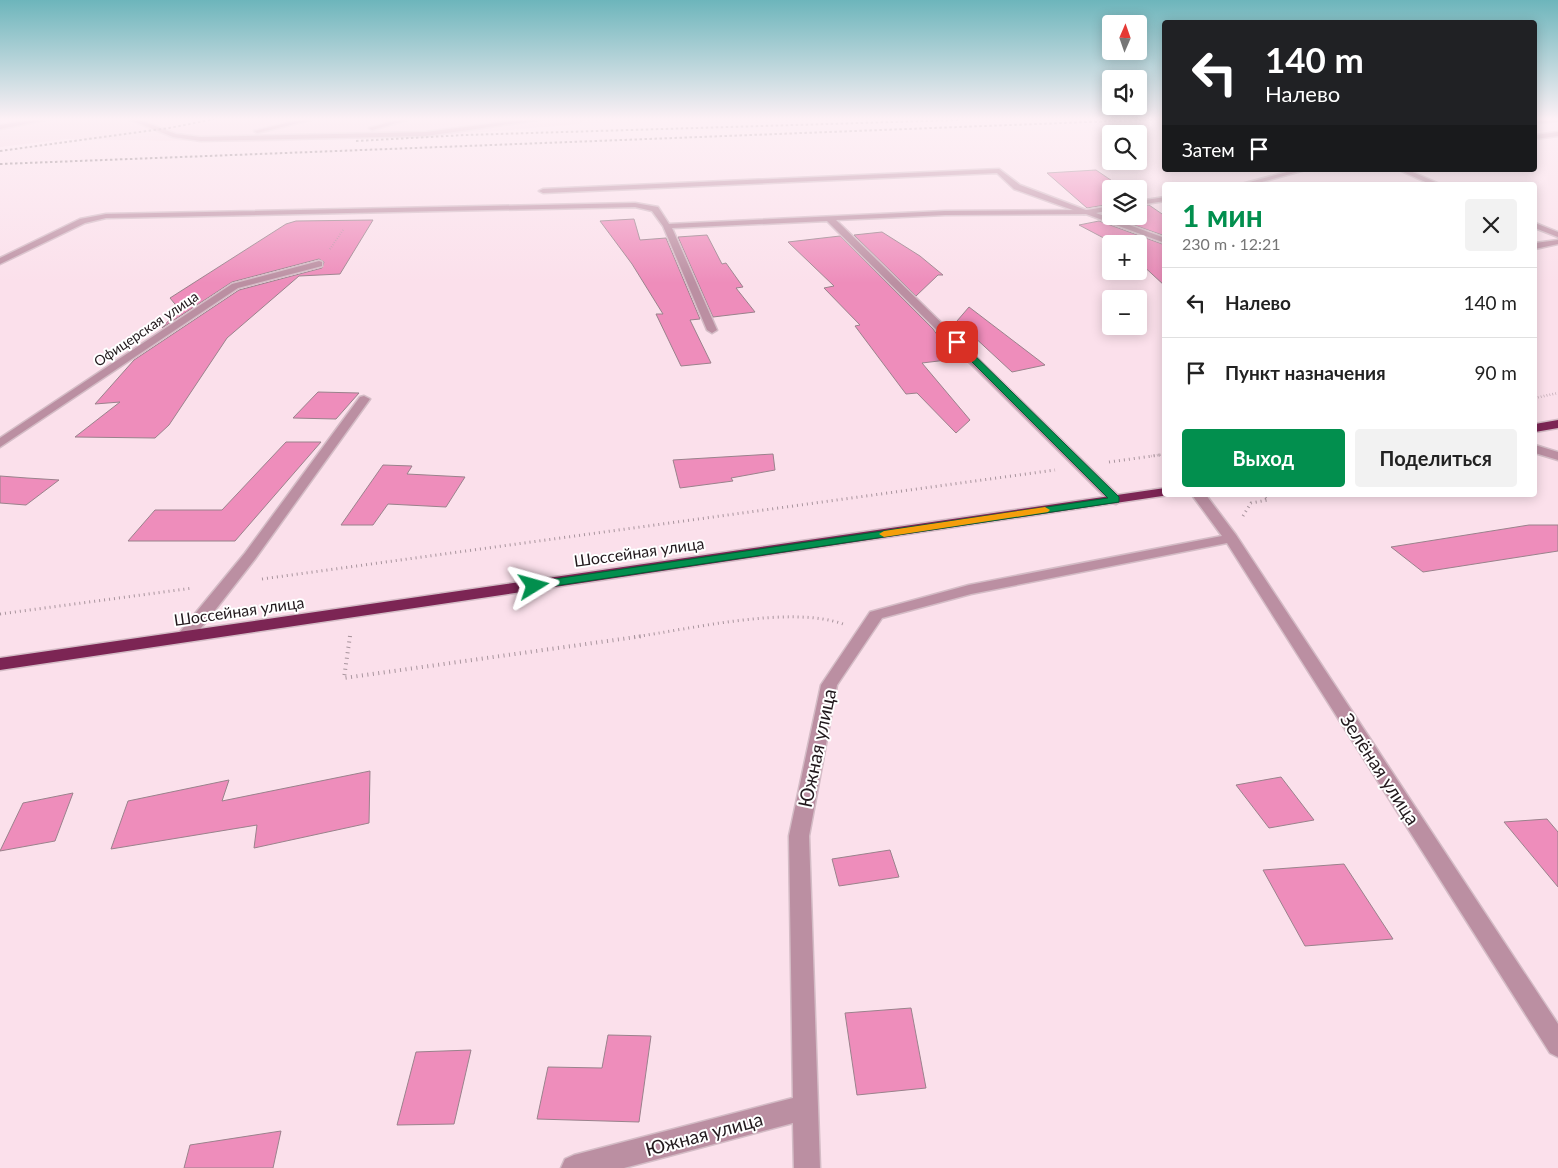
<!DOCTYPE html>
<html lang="ru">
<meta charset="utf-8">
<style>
body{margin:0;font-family:Lato,sans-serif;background:#f2f2f2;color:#222;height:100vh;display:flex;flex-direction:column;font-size:19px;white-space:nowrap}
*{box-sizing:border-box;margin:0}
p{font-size:16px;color:#767676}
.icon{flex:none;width:28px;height:28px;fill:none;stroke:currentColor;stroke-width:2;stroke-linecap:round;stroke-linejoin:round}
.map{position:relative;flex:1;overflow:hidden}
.drawer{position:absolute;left:1162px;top:182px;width:375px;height:315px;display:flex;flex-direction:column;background:#fff;border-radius:5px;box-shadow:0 2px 12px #0003}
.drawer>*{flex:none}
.banner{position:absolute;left:1162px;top:20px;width:375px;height:152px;border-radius:5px;box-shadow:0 2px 12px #0003;background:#202124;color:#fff;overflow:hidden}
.needle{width:32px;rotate:2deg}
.tools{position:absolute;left:1102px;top:15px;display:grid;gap:10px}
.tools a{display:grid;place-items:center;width:45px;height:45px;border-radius:5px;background:#fff;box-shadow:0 2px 12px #0003;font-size:25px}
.pin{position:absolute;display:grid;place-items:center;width:42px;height:42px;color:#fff;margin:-21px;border-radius:10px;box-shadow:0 2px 8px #0006}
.me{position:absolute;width:55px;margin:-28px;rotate:82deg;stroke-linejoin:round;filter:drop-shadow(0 0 4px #0008)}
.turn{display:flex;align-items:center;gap:18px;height:105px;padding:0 20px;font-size:22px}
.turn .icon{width:65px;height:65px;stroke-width:2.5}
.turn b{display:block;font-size:35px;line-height:42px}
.then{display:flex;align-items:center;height:48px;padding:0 20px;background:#0003;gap:10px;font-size:19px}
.round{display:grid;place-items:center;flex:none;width:52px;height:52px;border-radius:5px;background:#f2f2f2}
.summary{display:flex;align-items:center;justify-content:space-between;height:85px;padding:0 20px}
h1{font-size:30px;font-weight:700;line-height:38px;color:#028f4e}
.cta{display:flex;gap:10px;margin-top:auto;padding:10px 20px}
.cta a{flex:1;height:58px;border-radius:5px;background:#028f4e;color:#fff;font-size:20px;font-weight:700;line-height:58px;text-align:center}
.cta a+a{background:#f2f2f2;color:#222}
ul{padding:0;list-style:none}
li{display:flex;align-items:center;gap:15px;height:70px;padding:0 20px;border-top:1px solid #e0e0e0}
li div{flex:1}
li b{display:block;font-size:19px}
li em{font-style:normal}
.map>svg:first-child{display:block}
</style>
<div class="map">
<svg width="1558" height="1168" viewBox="0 0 1558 1168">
<rect width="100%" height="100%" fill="#fbe0eb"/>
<path fill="#f3d1df" d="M0,119H586L579,124L461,134L264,142L66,139L0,147Z"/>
<path fill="#ee8dbb" stroke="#9a828c" d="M1096,170L1124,189H1111V204L1087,208L1047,173Z
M1149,205L1165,216V236L1103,214L1111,212V216H1139V207Z
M634,219L640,240L666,238L700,319L690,320L711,363L681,366L656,314H663L632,264L600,221Z
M373,220L340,274L299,276L227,338L169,425L155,438L75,437L120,402L95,404L134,360L239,290L322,268L324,262L319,259L232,282L162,328L179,309L170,298L286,224L296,221Z
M1099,221L1165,245V286L1139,262V244H1115L1079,225Z
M882,232L920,256L943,275H938L916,296L854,235Z
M707,235L722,264L726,263L743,287L736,288L755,312L713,317L678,237Z
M840,236L933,329L955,359L922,363L970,420L956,433L917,393L906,394L855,326L860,325L824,288L834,286L788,242Z
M969,307L1045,365L1012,372L957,321Z
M318,392L359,393L336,419L293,418Z
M286,442H321L235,541H128L155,510H222Z
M773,454L775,470L731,478L733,481L680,488L673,460Z
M383,465L412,466L407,474L465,477L446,507L388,504L373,525H341Z
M0,476L27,478L59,480L26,505L0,503Z
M1529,525H1558V551L1423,572L1391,547Z
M370,771L369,823L254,848L257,825L111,849L128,801L229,780L222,801Z
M1281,777L1314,820L1269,828L1236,785Z
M73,793L55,841L0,851L23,803Z
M1547,819L1558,832V887L1504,822Z
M890,850L899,877L839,886L832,859Z
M1344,864L1393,939L1305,946L1263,870Z
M911,1008L926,1088L857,1095L845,1013Z
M608,1035L651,1036L639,1122L537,1119L548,1067L602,1068Z
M471,1050L454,1124L397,1125L416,1052Z
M281,1131L273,1168H184L190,1145Z"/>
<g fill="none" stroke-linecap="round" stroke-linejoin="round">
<g stroke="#d4bcc6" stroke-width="3">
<path id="lane" d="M37,119H51L0,129V125Z
M128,119H137L176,134L201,137L426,132L528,119H546L426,136L201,141L173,137Z
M303,119H315L257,133L254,131Z
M400,119H411L372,130L369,128Z
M1535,119H1558V121L1535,123Z
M999,169L1020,185L1091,212L1084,214L1014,189L997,173L543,193L539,191L543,189Z
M364,396L370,399L255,559L191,641H179L177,637L179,633L245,553L360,397Z"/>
</g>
<g stroke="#d4bcc6" stroke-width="3">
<path id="street" d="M1558,132V136L1535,139V135Z
M1294,170H1305L1251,185H1238Z
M1399,170H1408L1442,185H1432Z
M1165,197V201L1139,205V201Z
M635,203L658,207L669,224L945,211L1087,210L1111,206V210L1096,213L1165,238V243L1086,214L945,215L836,220L1123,500L1116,504L1111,503L827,221L672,228L717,330L712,333L707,330L663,226L652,211L635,207L106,218L85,223L0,264V258L80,219L106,214Z
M1535,223L1558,232V237L1535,228Z
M1558,240V244L1535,249V243Z
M319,261L322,262V266L238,288L0,447V438L232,284Z
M1535,445L1558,452V460L1535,453Z
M1192,495H1206L1236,535L1558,1024V1057L1550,1053L1227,543L971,594L882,618L837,685L809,836L820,1168H794L793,1123L624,1168H561L565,1159L574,1155L793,1098L789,836L821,685L870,612L969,585L1222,536Z"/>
</g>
<g stroke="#d4bcc6" stroke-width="3">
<path id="highway" d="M1558,420V428L1535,432V424Z
M1165,488V495H1169L0,670V658Z"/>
</g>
<path stroke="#a8949d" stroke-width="2" stroke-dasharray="0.5 2" stroke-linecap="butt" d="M330,249L343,230"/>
<path stroke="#a8949d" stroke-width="2.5" stroke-dasharray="0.5 2.5" stroke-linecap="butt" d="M1535,398L1558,393
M1151,456L1165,454"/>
<path stroke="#a8949d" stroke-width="3" stroke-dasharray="1 4" stroke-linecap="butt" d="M1109,462L1160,455
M1243,516L1251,503L1268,500L1262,495
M262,579L1055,470
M0,614L193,588
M350,637V635
M634,637C691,629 790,605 843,624"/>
<path stroke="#a8949d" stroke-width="4" stroke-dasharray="1 4.5" stroke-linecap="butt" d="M350,636L344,678L643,636"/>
<use href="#lane" fill="#bb8fa2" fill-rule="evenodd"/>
<use href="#street" fill="#bb8fa2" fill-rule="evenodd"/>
<use href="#highway" fill="#7c2554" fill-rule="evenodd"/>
<path stroke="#726369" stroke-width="2" stroke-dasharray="2.5 2.5" stroke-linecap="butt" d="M1535,120L1541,119
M356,141L465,135L958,120
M0,151L169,128L214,119
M0,164L1165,119"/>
</g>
<linearGradient id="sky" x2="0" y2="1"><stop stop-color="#6db5bb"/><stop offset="0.42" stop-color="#fdf1f6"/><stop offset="1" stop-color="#fdf1f6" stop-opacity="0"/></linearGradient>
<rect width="1558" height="283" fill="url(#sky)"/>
<path fill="#028f4e" stroke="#015d33" d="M954,341H960L1119,497V502L534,589L528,586L534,582L1108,498L954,344Z"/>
<path fill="#f59e0b" d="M1045,507L1050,510L1048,512L884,537L879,534L884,531Z"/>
<g text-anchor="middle" stroke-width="4" stroke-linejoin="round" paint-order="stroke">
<g font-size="14" fill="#22191d" stroke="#fff">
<text transform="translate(146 329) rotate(-34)" y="5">Офицерская улица</text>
</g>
<g font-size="16" fill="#22191d" stroke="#fff">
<text transform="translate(639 552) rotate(-8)" y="6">Шоссейная улица</text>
<text transform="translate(239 611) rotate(-8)" y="6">Шоссейная улица</text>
</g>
<g font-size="19" fill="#22191d" stroke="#fff">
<text transform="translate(817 748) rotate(-78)" y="7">Южная улица</text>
<text transform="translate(1380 769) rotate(57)" y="7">Зелёная улица</text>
<text transform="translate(704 1134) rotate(-15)" y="7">Южная улица</text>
</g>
</g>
</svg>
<div class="tools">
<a><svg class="needle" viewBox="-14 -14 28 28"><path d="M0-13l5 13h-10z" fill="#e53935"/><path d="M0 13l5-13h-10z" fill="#767676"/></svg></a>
<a><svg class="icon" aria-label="sound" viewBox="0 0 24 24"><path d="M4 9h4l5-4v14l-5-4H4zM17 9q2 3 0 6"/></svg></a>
<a><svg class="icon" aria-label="search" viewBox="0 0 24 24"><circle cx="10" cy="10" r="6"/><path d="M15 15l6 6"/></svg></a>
<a><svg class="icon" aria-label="layers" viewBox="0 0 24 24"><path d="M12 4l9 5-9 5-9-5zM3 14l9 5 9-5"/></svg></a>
<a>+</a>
<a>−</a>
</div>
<div class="pin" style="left:957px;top:342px;background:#d93025"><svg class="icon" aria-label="arrive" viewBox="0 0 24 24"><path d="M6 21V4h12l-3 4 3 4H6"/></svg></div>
<svg class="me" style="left:534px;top:586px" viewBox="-20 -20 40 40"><path d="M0-17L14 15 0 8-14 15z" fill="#028f4e" stroke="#fff" stroke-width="4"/></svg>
<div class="banner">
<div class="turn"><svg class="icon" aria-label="left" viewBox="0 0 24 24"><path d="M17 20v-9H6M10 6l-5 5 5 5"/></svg><div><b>140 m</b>Налево</div></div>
<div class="then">Затем<svg class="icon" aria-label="arrive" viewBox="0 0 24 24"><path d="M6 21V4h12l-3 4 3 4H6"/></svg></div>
</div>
<section class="drawer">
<div class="summary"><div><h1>1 мин</h1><p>230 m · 12:21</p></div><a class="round"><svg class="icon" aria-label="close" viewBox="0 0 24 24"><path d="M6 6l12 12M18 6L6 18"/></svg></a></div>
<ul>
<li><svg class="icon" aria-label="left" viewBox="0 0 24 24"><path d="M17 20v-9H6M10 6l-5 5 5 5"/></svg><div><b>Налево</b></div><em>140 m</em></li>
<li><svg class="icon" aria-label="arrive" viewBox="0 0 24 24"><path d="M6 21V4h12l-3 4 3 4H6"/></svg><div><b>Пункт назначения</b></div><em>90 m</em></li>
</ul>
<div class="cta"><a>Выход</a><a>Поделиться</a></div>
</section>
</div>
